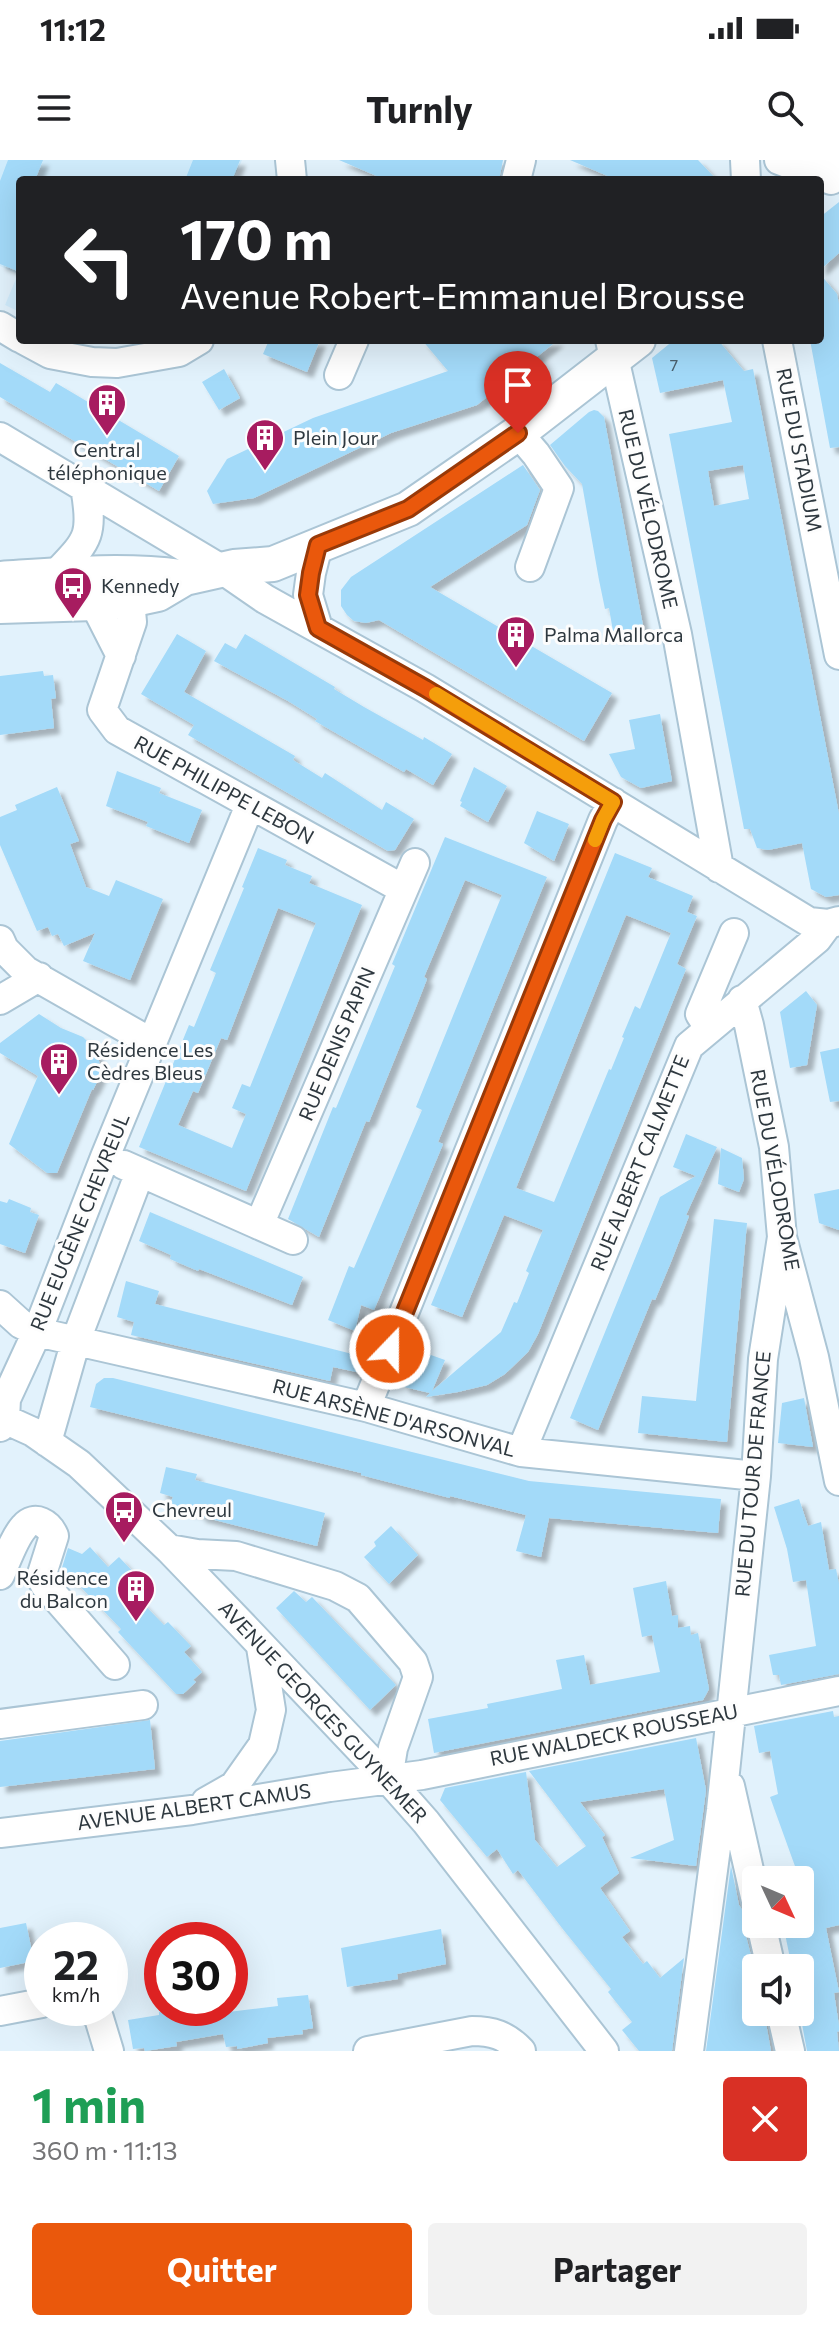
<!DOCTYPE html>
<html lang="fr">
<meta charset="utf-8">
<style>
body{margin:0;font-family:Commissioner,sans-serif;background:#f2f2f2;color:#202124;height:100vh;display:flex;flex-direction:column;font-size:30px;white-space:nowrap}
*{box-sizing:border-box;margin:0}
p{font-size:26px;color:#757577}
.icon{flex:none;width:44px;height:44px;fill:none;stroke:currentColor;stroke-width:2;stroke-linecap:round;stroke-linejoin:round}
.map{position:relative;height:1891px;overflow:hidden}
.drawer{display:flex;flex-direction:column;background:#fff;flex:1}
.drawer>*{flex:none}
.top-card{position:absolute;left:16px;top:16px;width:808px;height:168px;border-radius:8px;box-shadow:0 8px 32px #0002;background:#202124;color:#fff;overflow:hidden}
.needle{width:52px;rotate:134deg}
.tools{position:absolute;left:742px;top:1706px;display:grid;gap:16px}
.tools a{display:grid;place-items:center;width:72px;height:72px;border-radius:8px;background:#fff;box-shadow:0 8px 32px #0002;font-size:40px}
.speed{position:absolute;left:24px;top:1762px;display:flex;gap:16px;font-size:40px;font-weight:700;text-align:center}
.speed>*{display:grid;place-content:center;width:104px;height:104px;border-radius:50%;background:#fff;box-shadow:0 8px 32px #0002;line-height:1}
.speed small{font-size:20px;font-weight:400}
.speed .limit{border:12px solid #d22;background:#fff;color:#111}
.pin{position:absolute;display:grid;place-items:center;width:68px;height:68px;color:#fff;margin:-82px -34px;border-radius:50% 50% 50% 0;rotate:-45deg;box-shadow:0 0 8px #0007}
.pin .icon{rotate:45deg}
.me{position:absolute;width:88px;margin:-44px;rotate:22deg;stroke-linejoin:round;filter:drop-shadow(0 0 6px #0008)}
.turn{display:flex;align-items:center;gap:28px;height:168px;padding:0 32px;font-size:36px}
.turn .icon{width:104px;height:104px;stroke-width:2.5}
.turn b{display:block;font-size:56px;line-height:68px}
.round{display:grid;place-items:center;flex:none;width:84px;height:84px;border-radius:8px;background:#f2f2f2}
.headline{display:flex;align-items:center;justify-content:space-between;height:136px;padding:0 32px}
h1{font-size:48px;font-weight:700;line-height:60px;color:#1e9e55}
.action{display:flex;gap:16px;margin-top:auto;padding:16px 32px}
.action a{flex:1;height:92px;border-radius:8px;background:#ea580c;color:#fff;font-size:32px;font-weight:700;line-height:92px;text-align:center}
.action a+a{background:#f2f2f2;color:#202124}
.status{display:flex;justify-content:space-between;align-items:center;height:56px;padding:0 40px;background:#fff;direction:ltr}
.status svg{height:22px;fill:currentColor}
header{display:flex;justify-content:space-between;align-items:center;height:104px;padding:0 32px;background:#fff;font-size:36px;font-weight:700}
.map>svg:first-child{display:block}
</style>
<div class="status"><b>11:12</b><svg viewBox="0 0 49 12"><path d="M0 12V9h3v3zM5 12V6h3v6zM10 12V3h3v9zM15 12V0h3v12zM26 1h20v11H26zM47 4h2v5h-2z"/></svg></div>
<header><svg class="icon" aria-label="menu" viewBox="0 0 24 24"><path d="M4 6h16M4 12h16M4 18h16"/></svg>Turnly<svg class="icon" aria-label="search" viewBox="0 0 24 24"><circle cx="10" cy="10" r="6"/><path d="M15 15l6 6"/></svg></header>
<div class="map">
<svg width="839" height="1891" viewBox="0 0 839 1891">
<defs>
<filter id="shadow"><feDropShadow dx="6" dy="6" stdDeviation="2" flood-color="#0004"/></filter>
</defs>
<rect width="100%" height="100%" fill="#e2f2fc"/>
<path fill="#d0ecfc" d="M0,0H242L233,20H20V152L5,145L18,114L0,106Z"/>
<path fill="#a3daf9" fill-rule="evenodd" filter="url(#shadow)" d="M8,0H43L35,20H20V112L0,104V21Z
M193,0H240L232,20H185Z
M339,0H503L499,20H386Z
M570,0H698L717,20H617Z
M839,42V93L820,110V57Z
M820,114L837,134L839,144V287L830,288L810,180H820Z
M269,180H320L307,212L263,194Z
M422,180H558L477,245L391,273L254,338L213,344L207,331L227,299L313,258L448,211Z
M674,180H718L744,211L753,209L839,654V735L826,737L811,729L802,683L768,690L757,688L750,669H744L669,274L732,262L723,220L660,233L652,198ZM743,305L749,339L714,346L708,311Z
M0,203L50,232L56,223L179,296L159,331L0,237Z
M224,209L240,238L219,250L202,222Z
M594,250L598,251L604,257L644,471L614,477L609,448L605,449L599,420L582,324L565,306L550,285L589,252Z
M523,305L540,330L527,365L430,427L612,533L584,581L379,460L366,463L354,461L347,455L341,446V430L351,417Z
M177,474L206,491L184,532L295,596L293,600L322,618L325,613L382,650L386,642L414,659L395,690L388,691L188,575L194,565L141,534Z
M245,474L335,527L334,529L364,547L423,580L424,577L452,594L433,625L406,609L404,612L315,561L317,559L288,541L214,501L225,483L236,489Z
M43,511L44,516L53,515L56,538L51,539L54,568L0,575V516Z
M660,554L672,621L641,628L621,617L609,594L635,589L629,560Z
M474,607L507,626L488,662L460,646L462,642L460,641Z
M117,611L161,628L159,633L202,650L189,683L146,666L148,662L106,646Z
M57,627L79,681L70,684L86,727L109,736L116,720L163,739L130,820L83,801L95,773L64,786L58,774L52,776L48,767L37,771L0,685V657L17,650L15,645Z
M537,651L569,664L554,701L524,683Z
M445,677L547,717L438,982L443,984L380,1136L374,1150L361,1145L355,1171L328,1160L349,1106L354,1108L422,950L416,947L502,735L465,720L424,817L427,819L416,847L369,962L366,961L319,1077L288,1059L333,947L336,948L395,806L392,804Z
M258,688L287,700L285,705L312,716L309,723L362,745L246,1031L139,987L189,865L194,867L216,813L210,810L244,728L242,727ZM278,748L316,763L250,927L242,924L232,948L246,954L232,988L178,965L193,931L198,933L221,878L227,880Z
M615,693L652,708L648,717L693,736L687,752L697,756L677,804L686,809L538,1174L528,1192L505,1214L487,1225L458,1232L426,1237L430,1233L404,1227L401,1218L414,1189L445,1200L432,1231L501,1172L514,1142L517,1143L529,1113L526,1111L543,1070L504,1055L462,1157L431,1145ZM626,755L671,773L640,849L635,846L622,877L624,878L611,910L609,909L554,1042L516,1028Z
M806,831L817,845L807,905L790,908L780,852Z
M39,854L61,868L83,877L93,887L98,896L100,906V916L93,930L92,929L57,1013H47L9,984L38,916L0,893V883Z
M839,888V941L830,942L820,892Z
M686,974L717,987L686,1055L689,1056L671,1102L655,1140L652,1139L598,1270L570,1258L660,1037L696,1016L673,1007Z
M721,988L742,998L744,1019L739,1032L718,1024Z
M839,1029V1070L819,1063L814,1034Z
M9,1039L31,1048L30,1052L39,1055L25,1093L0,1084V1041L7,1043Z
M150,1052L303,1117L292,1145L199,1109L198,1111L170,1099L171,1095L139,1081Z
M714,1059L747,1063L727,1282L638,1273L642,1236L696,1241Z
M126,1121L159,1131L155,1144L368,1198L361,1213L333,1207L330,1221L131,1175L134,1162L117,1157Z
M104,1218H113L529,1321L721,1339L718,1373L549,1358L541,1397L516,1391L526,1355L450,1336V1338L361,1315V1313L90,1247L96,1224Z
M804,1238L813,1287L778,1283L782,1243Z
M166,1307L197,1314L195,1320L325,1353L317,1386L199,1356L200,1353L169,1346L173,1337L160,1333Z
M799,1339L808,1366L821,1362L829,1410L836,1409L839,1424V1514L781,1525L779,1515H773L769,1495L816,1486L806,1420L793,1422L787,1389L774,1347Z
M391,1366L418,1395L389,1424L364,1397L376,1386L374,1382Z
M90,1387L108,1407L119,1397L137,1416L126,1426L164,1465L168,1462L191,1486L184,1492L202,1512L193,1520L196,1522L183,1534H176L118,1472L121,1469L74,1420L72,1422L61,1411L68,1388L82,1394Z
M666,1421L672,1456L678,1455V1468L690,1466L691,1475L698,1473L709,1529L703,1540L434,1593L428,1559L488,1548L487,1544L562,1529L556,1500L584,1495L590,1525L660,1512L652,1475L642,1477L633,1428Z
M294,1431L306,1442L312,1437L396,1525L370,1550L276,1448Z
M833,1551L834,1557L839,1556V1765L826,1768L839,1832L834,1833L839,1866V1871L837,1872L839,1891H807L800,1853V1808H792L783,1764H800V1720L770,1637L778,1634L770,1591L759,1593L754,1566Z
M150,1560L155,1609L0,1627V1581Z
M696,1578L706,1630L696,1706L630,1698L674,1680L664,1629L580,1642L605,1675L602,1677L619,1713L600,1728L630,1771L622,1777L643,1804L647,1801L660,1818L684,1798L672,1891H639L622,1870L632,1862L608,1832L611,1829L562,1768L518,1710L513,1714L497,1689L487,1697L440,1640L445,1628L526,1612L535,1680L557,1707L586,1686L529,1611Z
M731,1706L739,1745L746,1756L744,1768L756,1815V1852H764L771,1891H706Z
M26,1763L34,1801L0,1808V1768Z
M441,1769L446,1804L397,1814L398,1819L347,1827L341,1788Z
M308,1835L313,1868L302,1870L303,1874L267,1878L268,1883L237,1889V1886L226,1887L223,1874L176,1882L177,1886L145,1891L144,1888L133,1889L128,1860L159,1855V1852L181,1848H219L220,1853L278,1846L277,1838Z"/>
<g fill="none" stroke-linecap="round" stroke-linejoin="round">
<g stroke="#abc5d5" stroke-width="32">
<path id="minor" d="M290,0L292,20
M745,0L746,20
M779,0L831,20
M516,20L521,0
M0,166L20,178
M24,180L50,194L92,202L117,203L179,192L199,180
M610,180L677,474L719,708
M777,180L839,495
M339,215L354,180
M518,273L536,294L559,328L530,407
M0,277L223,410L265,439L425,528L809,762L828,764L839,761
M55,415C88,380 94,377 85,327
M130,440L132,462L102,550L117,570L403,729
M94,443L121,496
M318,468L308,435L311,413L318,385
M0,780L4,789L26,811L152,883
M0,840L39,817
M742,840L749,865L774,987L782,1077L814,1197L839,1321
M709,868L700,854L734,773
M124,1005L293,1080
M259,1065L415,703
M0,1145L21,1164L37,1172L366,1247L521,1292L756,1316
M366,1247L603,660L613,642
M0,1257L33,1272L79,1304L169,1389L245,1468L388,1619L426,1662L604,1891
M0,1267L5,1259L6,1239L37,1172L105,997L250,645
M47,1282L76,1180L140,1012
M521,1292L689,886L817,779L828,764
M169,1389L197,1394L236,1396L335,1426L358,1438L413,1502L418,1517L393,1588L388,1619
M0,1415C6,1402 14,1378 24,1367C35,1354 49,1364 54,1376L41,1417L45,1425L115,1505
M0,1564L143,1545
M730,1626L756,1741
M206,1642L234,1626L263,1585L271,1550L261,1487
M0,1673L192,1650L330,1627L422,1615L839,1531
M761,1764L771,1808
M89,1848L99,1858L109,1891
M0,1851L42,1843
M781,1852L790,1891
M368,1891L472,1871C492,1871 506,1875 521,1891
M689,1891L721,1650L756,1316L763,1199L782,1077"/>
</g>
<g stroke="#abc5d5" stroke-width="38">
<path id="major" d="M806,20L823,9L839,8
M0,419C59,415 121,409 181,417
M0,446L94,443L130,440L158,434L185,418L234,407L273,404L408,349L518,273L638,180"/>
</g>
<use href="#minor" stroke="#fff" stroke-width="28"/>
<use href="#major" stroke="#fff" stroke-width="34"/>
</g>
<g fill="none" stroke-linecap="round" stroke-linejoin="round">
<g stroke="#983908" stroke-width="20">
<path id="route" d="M390,1189L603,660L613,642L425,528L318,468L308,435L311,413L318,385L408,349L518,273"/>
</g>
<use href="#route" stroke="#ea580c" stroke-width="14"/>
<path stroke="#f59e0b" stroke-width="14" d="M436,534L613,642L603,660L595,680"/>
</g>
<defs>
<g id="building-pin" transform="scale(2)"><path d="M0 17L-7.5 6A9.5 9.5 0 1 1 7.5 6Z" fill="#a71c60" stroke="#fdfdfd"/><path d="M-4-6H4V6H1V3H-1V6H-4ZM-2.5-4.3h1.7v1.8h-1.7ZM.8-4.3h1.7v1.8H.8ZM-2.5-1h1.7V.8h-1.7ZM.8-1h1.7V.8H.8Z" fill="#fff"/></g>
<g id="bus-pin" transform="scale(2)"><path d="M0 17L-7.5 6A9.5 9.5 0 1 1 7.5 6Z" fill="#a71c60" stroke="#fdfdfd"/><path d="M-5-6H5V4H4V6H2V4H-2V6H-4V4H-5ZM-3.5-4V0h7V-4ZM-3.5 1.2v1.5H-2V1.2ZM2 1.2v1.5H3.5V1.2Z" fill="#fff"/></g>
</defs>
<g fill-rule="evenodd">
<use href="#building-pin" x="107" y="243"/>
<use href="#building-pin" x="265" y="278"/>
<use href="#bus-pin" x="73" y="426"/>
<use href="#building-pin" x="516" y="475"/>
<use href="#building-pin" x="59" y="902"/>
<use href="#bus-pin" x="124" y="1350"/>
<use href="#building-pin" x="136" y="1429"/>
</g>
<g text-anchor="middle" stroke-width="6" stroke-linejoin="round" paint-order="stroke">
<g font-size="16" fill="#4b606e">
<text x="674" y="211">7</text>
</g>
<g font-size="20" fill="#2e383f" stroke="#fdfdfd" text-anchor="start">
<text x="293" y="285">Plein Jour</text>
<text x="107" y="297" text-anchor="middle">Central<tspan x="107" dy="23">téléphonique</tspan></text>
<text x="101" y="433">Kennedy</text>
<text x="544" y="482">Palma Mallorca</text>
<text x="87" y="897">Résidence Les<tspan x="87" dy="23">Cèdres Bleus</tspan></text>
<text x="152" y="1357">Chevreul</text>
<text x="108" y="1425" text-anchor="end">Résidence<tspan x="108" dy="23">du Balcon</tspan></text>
</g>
<g font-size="20" fill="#2e383f" stroke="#fdfdfd">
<text transform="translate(799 290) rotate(79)" y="7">RUE DU STADIUM</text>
<text transform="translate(648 349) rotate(77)" y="7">RUE DU VÉLODROME</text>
<text transform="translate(224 630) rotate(29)" y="7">RUE PHILIPPE LEBON</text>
<text transform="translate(337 884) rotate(-67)" y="7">RUE DENIS PAPIN</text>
<text transform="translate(640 1003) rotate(-68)" y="7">RUE ALBERT CALMETTE</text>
<text transform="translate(775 1010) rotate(80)" y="7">RUE DU VÉLODROME</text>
<text transform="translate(80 1062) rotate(-68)" y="7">RUE EUGÈNE CHEVREUL</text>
<text transform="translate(394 1258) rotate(15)" y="7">RUE ARSÈNE D'ARSONVAL</text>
<text transform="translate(753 1314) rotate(-85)" y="7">RUE DU TOUR DE FRANCE</text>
<text transform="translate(323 1552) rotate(47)" y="7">AVENUE GEORGES GUYNEMER</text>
<text transform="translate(614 1575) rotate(-11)" y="7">RUE WALDECK ROUSSEAU</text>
<text transform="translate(194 1647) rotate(-8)" y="7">AVENUE ALBERT CAMUS</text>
</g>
</g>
</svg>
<div class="tools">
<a><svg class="needle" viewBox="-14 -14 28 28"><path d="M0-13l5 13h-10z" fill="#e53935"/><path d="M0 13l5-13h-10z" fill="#757577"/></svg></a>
<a><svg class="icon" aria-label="sound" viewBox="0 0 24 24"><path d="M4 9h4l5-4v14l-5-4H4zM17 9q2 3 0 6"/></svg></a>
</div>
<div class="speed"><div>22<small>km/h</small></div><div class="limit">30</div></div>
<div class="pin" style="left:518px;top:273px;background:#d93025"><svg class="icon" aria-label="arrive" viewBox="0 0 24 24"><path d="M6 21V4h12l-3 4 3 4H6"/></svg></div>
<svg class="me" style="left:390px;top:1189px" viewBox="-20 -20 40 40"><circle r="17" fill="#ea580c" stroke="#fff" stroke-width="3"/><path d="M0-11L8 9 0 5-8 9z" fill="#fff"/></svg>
<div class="top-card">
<div class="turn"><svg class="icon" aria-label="left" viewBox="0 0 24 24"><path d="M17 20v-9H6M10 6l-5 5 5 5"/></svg><div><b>170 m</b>Avenue Robert-Emmanuel Brousse</div></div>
</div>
</div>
<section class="drawer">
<div class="headline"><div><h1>1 min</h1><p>360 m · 11:13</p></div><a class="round" style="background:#d93025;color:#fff"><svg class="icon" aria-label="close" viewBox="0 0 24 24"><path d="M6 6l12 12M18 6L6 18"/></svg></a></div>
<div class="action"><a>Quitter</a><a>Partager</a></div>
</section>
